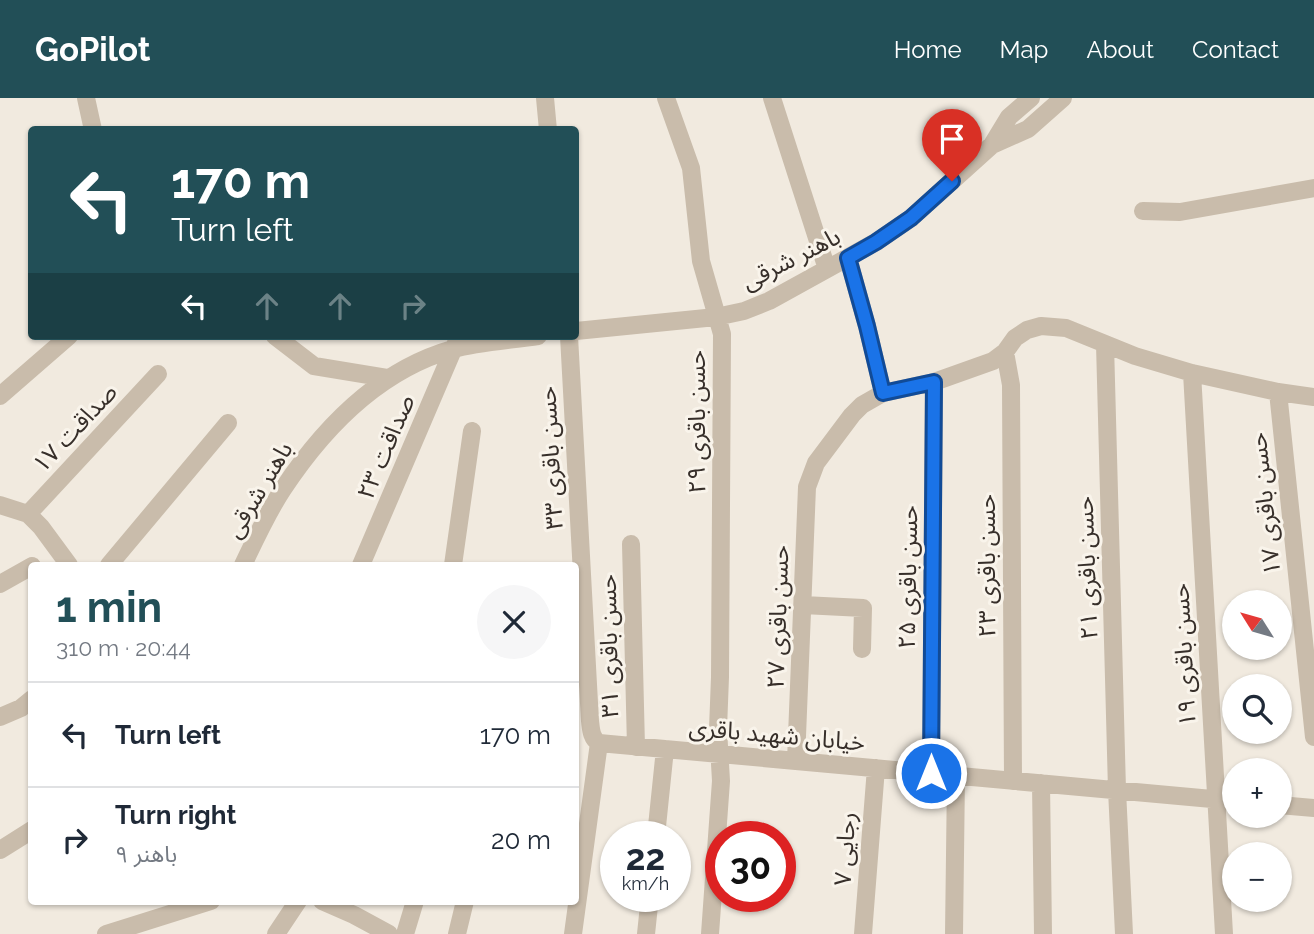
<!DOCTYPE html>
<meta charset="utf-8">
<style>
body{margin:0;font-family:Raleway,"Noto Sans Arabic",sans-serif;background:#f6f6f7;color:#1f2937;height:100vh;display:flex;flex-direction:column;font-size:26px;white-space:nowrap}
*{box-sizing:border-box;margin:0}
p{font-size:23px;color:#747a83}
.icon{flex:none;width:38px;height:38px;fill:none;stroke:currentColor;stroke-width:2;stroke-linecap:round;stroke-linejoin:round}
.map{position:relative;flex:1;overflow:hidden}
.drawer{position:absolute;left:28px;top:464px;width:551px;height:343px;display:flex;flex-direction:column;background:#fff;border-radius:7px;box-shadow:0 2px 5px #0004}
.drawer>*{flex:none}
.top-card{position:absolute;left:28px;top:28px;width:551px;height:214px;border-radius:7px;box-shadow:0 2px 5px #0004;background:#224f57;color:#fff;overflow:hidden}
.needle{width:46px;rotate:307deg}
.controls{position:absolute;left:1222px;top:492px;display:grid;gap:14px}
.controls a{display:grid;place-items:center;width:70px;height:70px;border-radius:50%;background:#fff;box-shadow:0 2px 5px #0004;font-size:35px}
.speed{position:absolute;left:600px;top:723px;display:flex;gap:14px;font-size:35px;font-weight:700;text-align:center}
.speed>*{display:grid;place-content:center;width:91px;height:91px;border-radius:50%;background:#fff;box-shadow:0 2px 5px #0004;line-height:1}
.speed small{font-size:18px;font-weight:400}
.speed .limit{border:10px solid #d22;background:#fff;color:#111}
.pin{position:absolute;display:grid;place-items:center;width:60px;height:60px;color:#fff;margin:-72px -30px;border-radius:50% 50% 50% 0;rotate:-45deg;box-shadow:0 0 7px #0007}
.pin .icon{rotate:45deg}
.me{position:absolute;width:77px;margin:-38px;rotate:0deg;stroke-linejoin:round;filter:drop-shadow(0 0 5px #0008)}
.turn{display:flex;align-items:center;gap:24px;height:147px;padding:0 28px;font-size:32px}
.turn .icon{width:91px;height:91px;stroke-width:2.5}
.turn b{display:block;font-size:49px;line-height:60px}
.lanes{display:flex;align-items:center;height:66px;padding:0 28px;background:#0003;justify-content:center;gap:35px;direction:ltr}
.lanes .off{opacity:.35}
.round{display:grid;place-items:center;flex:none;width:74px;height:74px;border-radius:37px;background:#f6f6f7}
.summary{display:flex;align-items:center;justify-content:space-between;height:119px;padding:0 28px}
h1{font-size:42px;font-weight:700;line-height:52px;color:#224f57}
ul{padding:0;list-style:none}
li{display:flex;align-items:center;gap:21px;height:105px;padding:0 28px;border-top:2px solid #e0e1e3}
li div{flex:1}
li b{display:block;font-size:26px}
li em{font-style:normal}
header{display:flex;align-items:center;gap:42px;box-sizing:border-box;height:98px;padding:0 35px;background:#224f57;color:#fff}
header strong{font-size:33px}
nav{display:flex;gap:38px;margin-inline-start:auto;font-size:24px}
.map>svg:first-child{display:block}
</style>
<header>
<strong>GoPilot</strong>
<nav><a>Home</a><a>Map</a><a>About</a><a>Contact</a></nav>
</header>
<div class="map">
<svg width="1314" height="836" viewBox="0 0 1314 836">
<rect width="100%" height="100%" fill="#f1eadf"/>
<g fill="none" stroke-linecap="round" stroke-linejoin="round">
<path stroke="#c9bcab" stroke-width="18" d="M86,0L93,32
M545,0L548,32
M666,0L691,70L701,163L722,236L720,579L718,631L721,683L710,836
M772,0L827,171
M992,47L1028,31L1063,0
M1143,113L1180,114L1314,90
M848,160L867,228L883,295
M576,233L716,219L744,213L769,203L876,144L911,120L992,47L1009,19L1031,0
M275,238L314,268L387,280
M569,238L590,623C591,631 591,640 599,645
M1105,246L1117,692L1124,836
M1005,254L1011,287L1013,683
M1192,275L1224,836
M1278,294L1314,639
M0,298L69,238
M0,407L28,416L41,429L69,467
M28,416L158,276
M631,446L636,649
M109,467L228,325
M243,467C255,442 267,415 283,391C324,329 379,272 453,251C478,244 512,242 538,238
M361,467L456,245
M453,467L472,333
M0,486L32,468
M803,507L863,510L862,551
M0,619L21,610L32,601
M599,645L1234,703
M796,663L807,389L816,365L852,317L862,307L883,295L934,284L993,263L1005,254L1015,240L1027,232L1041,228L1066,230L1135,258L1192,275L1278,294L1314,299
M931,675L934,284
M1041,685L1043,836
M1279,707L1314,710
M656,738L665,651
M0,752L32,732
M322,803L354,817L389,836
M106,836L211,803
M276,836L298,803
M405,836L415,803
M457,836L465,803
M573,836L599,645
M646,836L650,798
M863,836L876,670
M954,836L956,678"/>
</g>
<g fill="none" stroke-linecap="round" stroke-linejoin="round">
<g stroke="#114b97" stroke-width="18">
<path id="route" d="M931,675L934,284L883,295L867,228L848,160L876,144L911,120L952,83"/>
</g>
<use href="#route" stroke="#1a73e8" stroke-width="12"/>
</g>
<g text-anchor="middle" stroke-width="6" stroke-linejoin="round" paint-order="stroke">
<g font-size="24" fill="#372f2a" stroke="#f9f4eb">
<text transform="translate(791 161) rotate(-27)" y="8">باهنر شرقی</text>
<text transform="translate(697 324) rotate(-90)" y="8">حسن باقری ۲۹</text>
<text transform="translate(75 330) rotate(-47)" y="8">صداقت ۱۷</text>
<text transform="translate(386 349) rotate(-67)" y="8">صداقت ۲۳</text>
<text transform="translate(551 360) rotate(-93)" y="8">حسن باقری ۳۳</text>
<text transform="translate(259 392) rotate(-59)" y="8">باهنر شرقی</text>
<text transform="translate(1265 406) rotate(-96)" y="8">حسن باقری ۱۷</text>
<text transform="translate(987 468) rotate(-90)" y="8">حسن باقری ۲۳</text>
<text transform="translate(1087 470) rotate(-92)" y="8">حسن باقری ۲۱</text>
<text transform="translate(908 479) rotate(-89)" y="8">حسن باقری ۲۵</text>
<text transform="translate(778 519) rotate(-88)" y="8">حسن باقری ۲۷</text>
<text transform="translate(609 548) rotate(-91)" y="8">حسن باقری ۳۱</text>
<text transform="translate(1184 557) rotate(-93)" y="8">حسن باقری ۱۹</text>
<text transform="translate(777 637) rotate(5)" y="8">خیابان شهید باقری</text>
<text transform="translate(845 751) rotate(-86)" y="8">رجایی ۷</text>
</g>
</g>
</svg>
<div class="controls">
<a><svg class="needle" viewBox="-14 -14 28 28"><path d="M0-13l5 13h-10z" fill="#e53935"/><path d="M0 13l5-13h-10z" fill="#747a83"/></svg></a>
<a><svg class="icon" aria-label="search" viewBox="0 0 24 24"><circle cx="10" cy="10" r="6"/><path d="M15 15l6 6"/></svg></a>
<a>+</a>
<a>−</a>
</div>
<div class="speed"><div>22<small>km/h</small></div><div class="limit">30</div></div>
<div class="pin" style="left:952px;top:83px;background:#d93025"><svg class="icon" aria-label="arrive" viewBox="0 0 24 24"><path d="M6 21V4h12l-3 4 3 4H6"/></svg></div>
<svg class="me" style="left:931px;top:675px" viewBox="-20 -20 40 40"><circle r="17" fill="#1a73e8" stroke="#fff" stroke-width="3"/><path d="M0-11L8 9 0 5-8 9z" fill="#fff"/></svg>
<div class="top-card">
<div class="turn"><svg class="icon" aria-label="left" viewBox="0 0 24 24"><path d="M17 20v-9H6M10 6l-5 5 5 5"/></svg><div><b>170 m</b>Turn left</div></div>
<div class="lanes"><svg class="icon" aria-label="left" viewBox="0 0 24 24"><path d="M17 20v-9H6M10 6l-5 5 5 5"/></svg><svg class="icon off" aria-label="ahead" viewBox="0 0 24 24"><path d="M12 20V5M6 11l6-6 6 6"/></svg><svg class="icon off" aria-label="ahead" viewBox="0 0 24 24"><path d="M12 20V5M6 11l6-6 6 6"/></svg><svg class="icon off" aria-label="right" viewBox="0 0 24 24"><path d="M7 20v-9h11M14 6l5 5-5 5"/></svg></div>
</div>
<section class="drawer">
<div class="summary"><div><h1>1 min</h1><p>310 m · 20:44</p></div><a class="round"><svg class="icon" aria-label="close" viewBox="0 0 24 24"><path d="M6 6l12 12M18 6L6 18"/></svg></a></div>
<ul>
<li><svg class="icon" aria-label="left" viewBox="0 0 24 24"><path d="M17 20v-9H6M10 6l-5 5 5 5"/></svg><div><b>Turn left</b></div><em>170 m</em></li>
<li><svg class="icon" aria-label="right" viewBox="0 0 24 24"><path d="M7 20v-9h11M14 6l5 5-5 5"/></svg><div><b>Turn right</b><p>باهنر ۹</p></div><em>20 m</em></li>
</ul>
</section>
</div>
